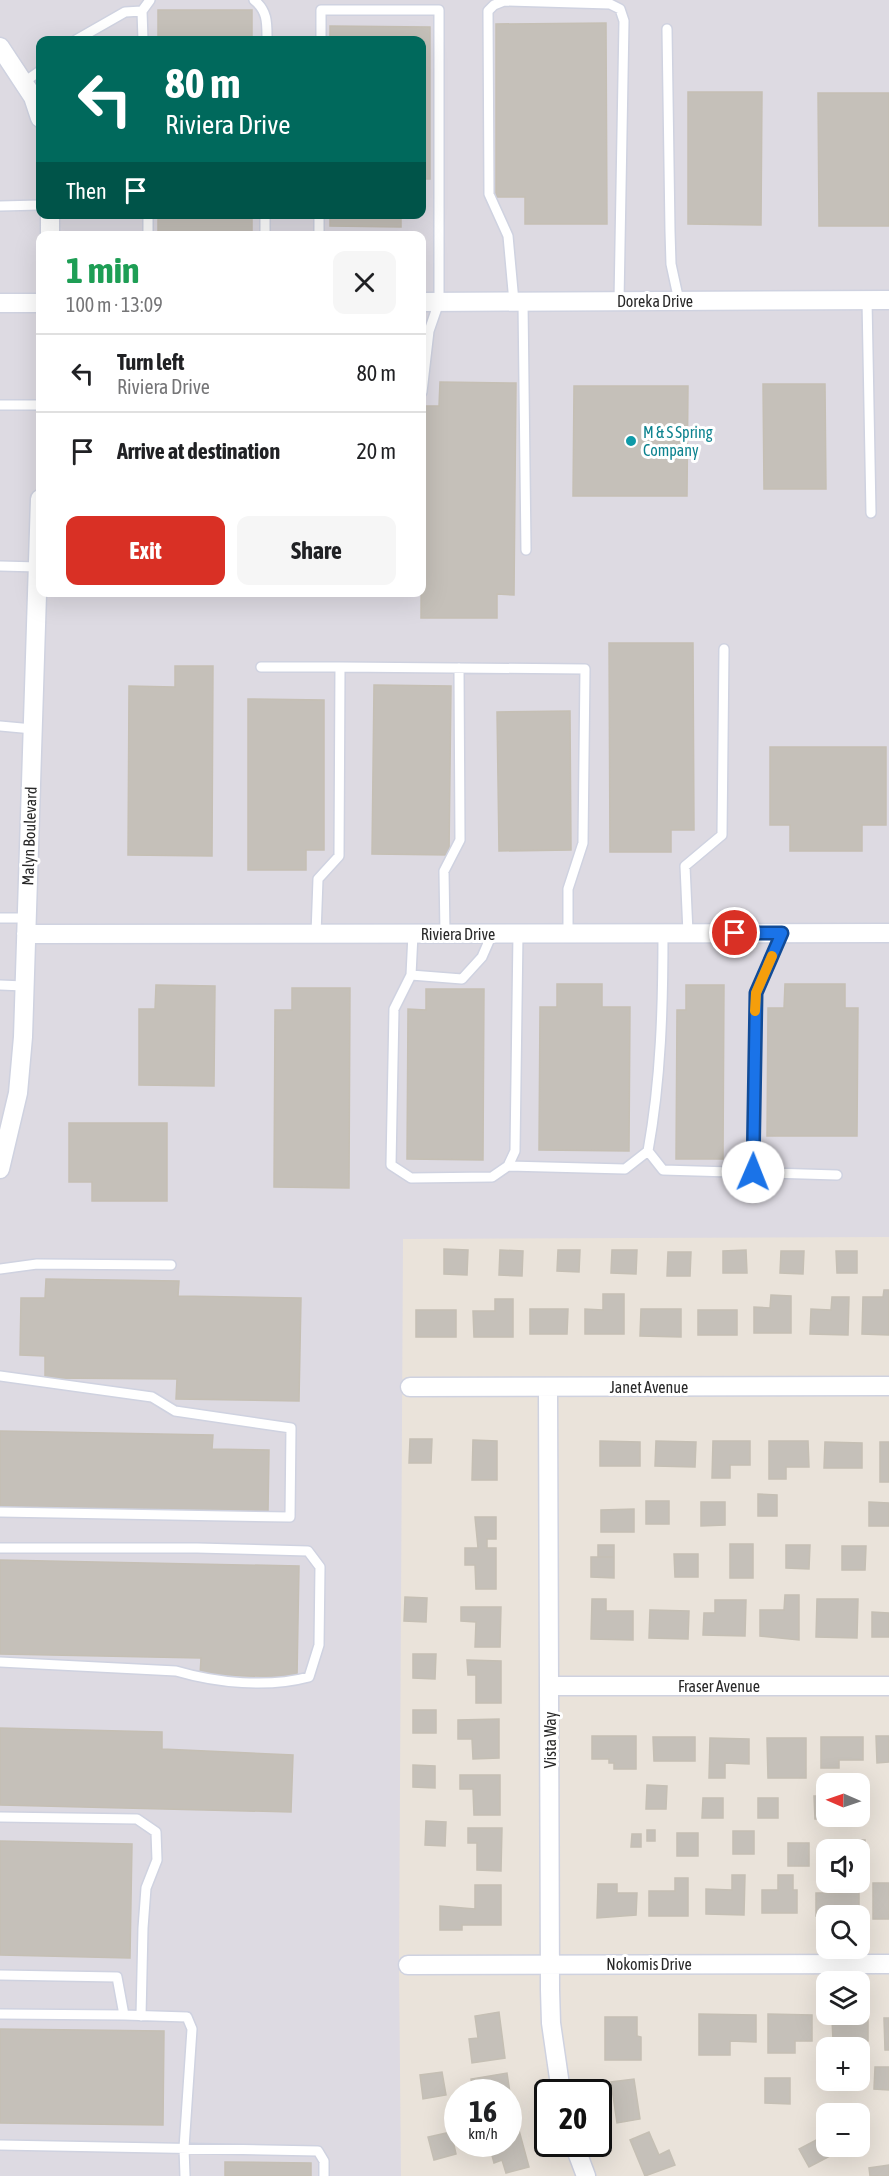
<!DOCTYPE html>
<meta charset="utf-8">
<style>
body{margin:0;font-family:"Asap Condensed",sans-serif;background:#f6f6f6;color:#202124;height:100vh;display:flex;flex-direction:column;font-size:22px;white-space:nowrap}
*{box-sizing:border-box;margin:0}
p{font-size:20px;color:#757577}
.icon{flex:none;width:33px;height:33px;fill:none;stroke:currentColor;stroke-width:2;stroke-linecap:round;stroke-linejoin:round}
.map{position:relative;flex:1;overflow:hidden}
.panel{position:absolute;left:36px;top:231px;width:390px;height:366px;display:flex;flex-direction:column;background:#fff;border-radius:12px;box-shadow:0 6px 24px #0002}
.panel>*{flex:none}
.guide{position:absolute;left:36px;top:36px;width:390px;height:183px;border-radius:12px;box-shadow:0 6px 24px #0002;background:#00695c;color:#fff;overflow:hidden}
.needle{width:39px;rotate:272deg}
.fabs{position:absolute;left:816px;top:1773px;display:grid;gap:12px}
.fabs a{display:grid;place-items:center;width:54px;height:54px;border-radius:12px;background:#fff;box-shadow:0 6px 24px #0002;font-size:30px}
.speed{position:absolute;left:444px;top:2079px;display:flex;gap:12px;font-size:30px;font-weight:700;text-align:center}
.speed>*{display:grid;place-content:center;width:78px;height:78px;border-radius:50%;background:#fff;box-shadow:0 6px 24px #0002;line-height:1}
.speed small{font-size:15px;font-weight:400}
.speed .limit{border:3px solid #111;border-radius:9px;background:#fff;color:#111}
.pin{position:absolute;display:grid;place-items:center;width:51px;height:51px;color:#fff;margin:-26px;border:3px solid #fff;border-radius:50%;box-shadow:0 2px 6px #0007}
.me{position:absolute;width:66px;margin:-33px;rotate:1deg;stroke-linejoin:round;filter:drop-shadow(0 0 4px #0008)}
.turn{display:flex;align-items:center;gap:21px;height:126px;padding:0 30px;font-size:27px}
.turn .icon{width:78px;height:78px;stroke-width:2.5}
.turn b{display:block;font-size:42px;line-height:51px}
.then{display:flex;align-items:center;height:57px;padding:0 30px;background:#0003;gap:12px;font-size:22px}
.round{display:grid;place-items:center;flex:none;width:63px;height:63px;border-radius:12px;background:#f6f6f6}
.head{display:flex;align-items:center;justify-content:space-between;height:102px;padding:0 30px}
h1{font-size:36px;font-weight:700;line-height:45px;color:#1e9e55}
.primary-button{display:flex;gap:12px;margin-top:auto;padding:12px 30px}
.primary-button a{flex:1;height:69px;border-radius:12px;background:#d93025;color:#fff;font-size:24px;font-weight:700;line-height:69px;text-align:center}
.primary-button a+a{background:#f6f6f6;color:#202124}
ul{padding:0;list-style:none}
li{display:flex;align-items:center;gap:18px;height:78px;padding:0 30px;border-top:2px solid #e0e0e0}
li div{flex:1}
li b{display:block;font-size:22px}
li em{font-style:normal}
.map>svg:first-child{display:block}
</style>
<div class="map">
<svg width="889" height="2176" viewBox="0 0 889 2176">
<rect width="100%" height="100%" fill="#eae3da"/>
<path fill="#dddae2" fill-rule="evenodd" d="M0,0H889V1237L403,1239L399,1967L401,2176H0ZM40,40H422V214H40ZM40,236H422V592H40Z"/>
<path fill="#c5c0b9" stroke="#c5bfb4" stroke-width="1.5" d="M158,10H252V40H158Z
M606,23L607,224H525V197H496V24Z
M330,26L430,27V179H422V40H330Z
M688,92H762L761,225L688,224Z
M818,93H889V226H819Z
M158,214H252V236H158Z
M330,214H401V227L330,226Z
M440,382L516,383L514,595L497,594V618H421L422,406H439Z
M763,384H825L826,489H764Z
M574,386H688L687,496H573Z
M609,643H693L694,830H671V852H610Z
M175,666H213L212,856L128,855L129,686L175,687Z
M374,685L451,686L449,855L372,854Z
M248,699L324,700V850H306V870H248Z
M570,711L571,850L499,851L497,712Z
M770,747H886V825H862V851H790V825H770Z
M557,984H602V1007H630L629,1151L539,1150L540,1007H557Z
M785,984H845V1008H858L857,1136H767L768,1008H784Z
M156,985L215,986L214,1086L139,1085V1009H155Z
M686,985H724L723,1159H676L677,1010H686Z
M292,988H350L349,1188L274,1187L275,1010H292Z
M426,989H484L483,1160L407,1159L408,1009L426,1010Z
M69,1123H167V1201H92V1182H69Z
M444,1249L468,1250L467,1275L444,1274Z
M500,1250L523,1251L522,1276L499,1275Z
M558,1250H580L579,1272L557,1271Z
M612,1250H637L636,1274L611,1273Z
M746,1250L747,1273H723V1251Z
M781,1251H804L803,1274L780,1273Z
M836,1251H857V1273H837Z
M668,1252H691L690,1276H667Z
M46,1279L179,1281L178,1296L301,1298L299,1401L176,1399L177,1379L45,1378V1356L20,1355L21,1298H45Z
M884,1290H889V1335L862,1334L863,1297H883Z
M603,1294H624V1334H585V1309L603,1310Z
M771,1295L791,1296V1333H754V1307L770,1308Z
M832,1297H849L848,1335L810,1334L811,1309L831,1310Z
M495,1299H513V1337H474L473,1311H495Z
M530,1309H568L567,1334H530Z
M641,1309H681V1337L640,1336Z
M416,1310H456V1337H416Z
M698,1310H737V1335H698Z
M0,1431L213,1435L212,1449L269,1450L268,1512L0,1506Z
M410,1439H432L431,1463H409Z
M473,1440L497,1441V1480H472Z
M600,1441L640,1442V1466H600Z
M656,1441L696,1442L695,1467L655,1466Z
M713,1441H750V1465H730V1478H712Z
M769,1441H808L809,1467H786V1479H769Z
M825,1442L862,1443V1468H824Z
M880,1442H889V1482H880Z
M758,1494L777,1495V1516H758Z
M646,1501H669V1524H646Z
M701,1502H725V1525L701,1526Z
M869,1502L889,1503V1526H869Z
M634,1509V1532H601V1510Z
M475,1517H496V1539H487V1548H496V1589H476L475,1565H465V1548H478Z
M730,1544H753V1578H730Z
M598,1545H614V1557H598Z
M786,1545H810L809,1569L786,1568Z
M842,1546H866L865,1570H842Z
M674,1554H698V1577H675Z
M591,1557H614V1578L591,1577Z
M0,1560L299,1566L297,1677L200,1675L201,1658L0,1654Z
M785,1595H799V1640L760,1636V1610H784Z
M405,1597L427,1598L426,1622L404,1621Z
M592,1599H606V1611H633V1640L591,1639Z
M817,1599H858L857,1638L816,1637Z
M715,1600H746L745,1636L703,1635L704,1613H715Z
M461,1607H501L500,1647H475L476,1622L461,1621Z
M650,1610L689,1611L688,1639L649,1638Z
M872,1612L889,1613V1637H872Z
M413,1654H436L435,1679L413,1678Z
M467,1660L501,1661V1703H476V1675H468Z
M413,1710H436V1733H413Z
M499,1719V1758L473,1759L472,1739H458V1720Z
M0,1728L162,1732V1749L293,1755L291,1812L0,1805Z
M592,1736H636V1769H614V1763H609V1759H592Z
M876,1736H889V1762L877,1763Z
M653,1737H695V1761H654Z
M821,1737H863V1760H839V1768H821Z
M710,1738L749,1739V1764L725,1763V1778H709Z
M767,1738H806V1778H768Z
M413,1765L435,1766V1788L413,1787Z
M460,1775H500V1815H474L473,1789H460Z
M647,1785L667,1786L666,1809H646Z
M814,1796H826V1816H836V1819H815Z
M703,1798H723V1818H702Z
M758,1798H778V1818H758Z
M426,1821L446,1822L445,1846L425,1845Z
M468,1828H502L501,1871L477,1870V1843H468Z
M647,1830H655V1841H647Z
M733,1831H754V1854H733Z
M677,1833H698V1856H677Z
M632,1834H641V1847H631Z
M846,1840H865V1862H860V1850H846Z
M0,1841L132,1844L130,1958L0,1955Z
M788,1843H809V1866H788Z
M732,1875H745L744,1915L706,1914V1889L732,1890Z
M778,1875H793V1890H797V1913H762V1890H778Z
M675,1878H688V1916H649V1891H675Z
M842,1882H859V1916H816V1893H842Z
M873,1883H889V1919H873Z
M598,1884H617V1893H637L636,1915L597,1918Z
M475,1885H501V1925H462V1930H440V1906L475,1909Z
M499,2012L505,2058L472,2063L469,2039L478,2038L475,2016Z
M699,2014L756,2015V2042L730,2041V2055H699Z
M768,2014L812,2015V2041H795V2053H768Z
M605,2017H637V2036L641,2037V2060H605Z
M832,2018H868V2041H833Z
M884,2018H889V2050H885Z
M0,2029L164,2031L163,2125L0,2123Z
M824,2060H826V2080H847V2084H823Z
M875,2067H889V2090L874,2089Z
M442,2072L446,2095L423,2099L420,2075Z
M507,2073L513,2113L508,2114V2092H473L471,2079Z
M765,2078H790V2104L765,2103Z
M634,2079L640,2119L617,2123L611,2082Z
M517,2123L529,2167L506,2173L502,2160L494,2163L489,2144H508V2126Z
M451,2132L456,2154L434,2160L428,2137Z
M649,2132L659,2155L669,2150L675,2165L645,2176L630,2140Z
M824,2136L826,2146H830L834,2154L809,2167L799,2149Z
M225,2162L311,2163V2176H225Z
M889,2165V2176H870L869,2168Z"/>
<g fill="none" stroke-linecap="round" stroke-linejoin="round">
<g stroke="#cfd2e0" stroke-width="12">
<path id="lane" d="M254,0C268,11 267,24 267,40
M667,29L670,231L671,264L679,301
M76,40L125,12L142,11
M143,40L142,11L150,0
M321,40V10H439V302L429,331L422,392
M24,82L40,71
M0,206L40,205
M148,214V236
M265,236V214
M319,236V214
M867,300L871,513
M514,302L508,236L489,194L488,11L494,5L504,1L610,4L620,9L624,21L619,301
M523,302L526,550
M0,405H40
M0,566L38,567
M261,667H340L339,856L318,879L316,934
M340,667L585,669L583,843L568,889V934
M0,726L33,729
M0,918H27
M688,933L685,866L722,835L724,649
M413,934L411,975L394,1009L391,1165L411,1178L492,1177L508,1166L515,1151L518,934
M445,934L444,871L460,840L459,668
M411,975L462,979L482,957L492,934
M0,985L24,986
M648,1151L663,1170L837,1175
M508,1166L625,1169L648,1151C661,1079 663,1006 663,933
M753,1172L756,993L782,933
M0,1269L37,1264L171,1265
M0,1376L152,1397L175,1411L291,1428L290,1517L0,1512
M0,1548H197L308,1551L320,1567L319,1645L309,1677C268,1688 217,1683 176,1671L0,1662
M0,1817L137,1819L156,1832L157,1860L146,1888L143,1928L141,2016
M0,1975L117,1977L124,2015L0,2014
M124,2015L187,2017L192,2029L184,2148L185,2176
M0,2145L318,2151L324,2161V2176"/>
</g>
<g stroke="#cfd2e0" stroke-width="21">
<path id="street" d="M0,47L33,97L40,118
M50,236V214
M422,302L889,300
M0,303H40
M26,934L889,933
M0,1169L18,1093L23,1037L40,499
M410,1387L889,1386
M548,1388L550,1990L551,2023L561,2092
M550,1686H889
M408,1965L889,1964
M574,2144L586,2176"/>
</g>
<use href="#lane" stroke="#fff" stroke-width="9"/>
<use href="#street" stroke="#fff" stroke-width="18"/>
</g>
<g fill="none" stroke-linecap="round" stroke-linejoin="round">
<g stroke="#114b97" stroke-width="15">
<path id="route" d="M735,933H782L756,993L753,1172"/>
</g>
<use href="#route" stroke="#1a73e8" stroke-width="10"/>
<path stroke="#f59e0b" stroke-width="10" d="M755,1011L756,993L772,956"/>
</g>
<circle fill="#0f9aa8" stroke="#fff" stroke-width="2" cx="631" cy="441" r="6"/>
<g text-anchor="middle" stroke-width="6" stroke-linejoin="round" paint-order="stroke">
<g font-size="16" fill="#282828" stroke="#fff">
<text x="655" y="307">Doreka Drive</text>
<text transform="translate(29 836) rotate(-88)" y="6">Malyn Boulevard</text>
<text x="458" y="940">Riviera Drive</text>
<text x="649" y="1393">Janet Avenue</text>
<text x="719" y="1692">Fraser Avenue</text>
<text transform="translate(550 1740) rotate(-90)" y="6">Vista Way</text>
<text x="649" y="1970">Nokomis Drive</text>
</g>
<g font-size="16" fill="#0d838f" stroke="#fff" text-anchor="start">
<text x="643" y="438">M &amp; S Spring<tspan x="643" dy="18">Company</tspan></text>
</g>
</g>
</svg>
<div class="fabs">
<a><svg class="needle" viewBox="-14 -14 28 28"><path d="M0-13l5 13h-10z" fill="#e53935"/><path d="M0 13l5-13h-10z" fill="#757577"/></svg></a>
<a><svg class="icon" aria-label="sound" viewBox="0 0 24 24"><path d="M4 9h4l5-4v14l-5-4H4zM17 9q2 3 0 6"/></svg></a>
<a><svg class="icon" aria-label="search" viewBox="0 0 24 24"><circle cx="10" cy="10" r="6"/><path d="M15 15l6 6"/></svg></a>
<a><svg class="icon" aria-label="layers" viewBox="0 0 24 24"><path d="M12 4l9 5-9 5-9-5zM3 14l9 5 9-5"/></svg></a>
<a>+</a>
<a>−</a>
</div>
<div class="speed"><div>16<small>km/h</small></div><div class="limit">20</div></div>
<div class="pin" style="left:735px;top:933px;background:#d93025"><svg class="icon" aria-label="arrive" viewBox="0 0 24 24"><path d="M6 21V4h12l-3 4 3 4H6"/></svg></div>
<svg class="me" style="left:753px;top:1172px" viewBox="-20 -20 40 40"><circle r="19" fill="#fff"/><path d="M0-13L10 11 0 6-10 11z" fill="#1a73e8"/></svg>
<div class="guide">
<div class="turn"><svg class="icon" aria-label="left" viewBox="0 0 24 24"><path d="M17 20v-9H6M10 6l-5 5 5 5"/></svg><div><b>80 m</b>Riviera Drive</div></div>
<div class="then">Then<svg class="icon" aria-label="arrive" viewBox="0 0 24 24"><path d="M6 21V4h12l-3 4 3 4H6"/></svg></div>
</div>
<section class="panel">
<div class="head"><div><h1>1 min</h1><p>100 m · 13:09</p></div><a class="round"><svg class="icon" aria-label="close" viewBox="0 0 24 24"><path d="M6 6l12 12M18 6L6 18"/></svg></a></div>
<ul>
<li><svg class="icon" aria-label="left" viewBox="0 0 24 24"><path d="M17 20v-9H6M10 6l-5 5 5 5"/></svg><div><b>Turn left</b><p>Riviera Drive</p></div><em>80 m</em></li>
<li><svg class="icon" aria-label="arrive" viewBox="0 0 24 24"><path d="M6 21V4h12l-3 4 3 4H6"/></svg><div><b>Arrive at destination</b></div><em>20 m</em></li>
</ul>
<div class="primary-button"><a>Exit</a><a>Share</a></div>
</section>
</div>
